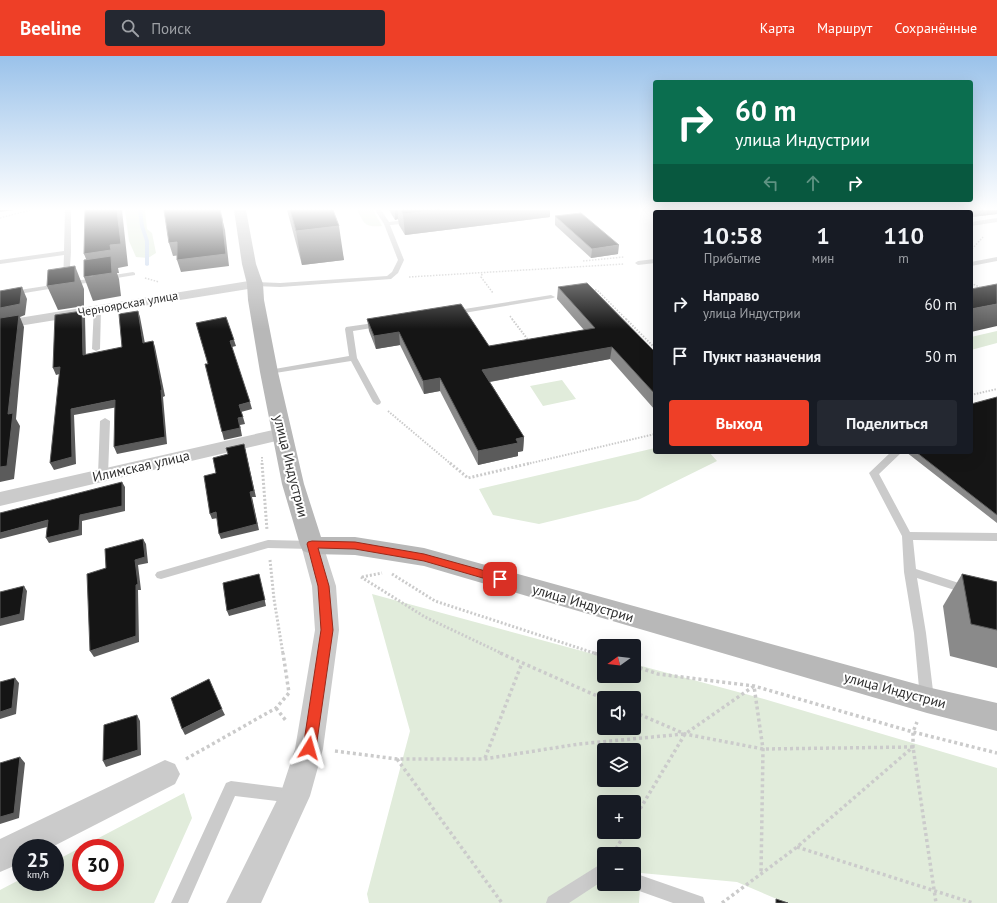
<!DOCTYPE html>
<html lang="ru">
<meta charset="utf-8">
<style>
body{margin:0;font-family:"PT Sans",sans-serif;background:#242831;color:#f1f3f6;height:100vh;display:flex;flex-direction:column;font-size:15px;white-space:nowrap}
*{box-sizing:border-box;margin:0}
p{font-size:13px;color:#9ea1a6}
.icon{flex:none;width:22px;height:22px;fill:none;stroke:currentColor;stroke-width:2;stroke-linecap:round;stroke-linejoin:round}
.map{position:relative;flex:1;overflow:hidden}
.sheet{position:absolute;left:653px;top:154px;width:320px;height:244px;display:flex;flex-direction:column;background:#171b24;border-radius:4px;box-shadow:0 4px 16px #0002}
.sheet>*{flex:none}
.guide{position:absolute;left:653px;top:24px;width:320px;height:122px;border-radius:4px;box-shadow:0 4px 16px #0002;background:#0b6e4f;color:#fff;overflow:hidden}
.needle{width:26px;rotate:255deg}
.fabs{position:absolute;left:597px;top:583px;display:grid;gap:8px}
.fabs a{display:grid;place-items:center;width:44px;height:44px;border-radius:4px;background:#171b24;box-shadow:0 4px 16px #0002;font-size:20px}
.speed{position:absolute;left:12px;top:783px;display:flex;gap:8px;font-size:20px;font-weight:700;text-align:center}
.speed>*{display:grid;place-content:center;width:52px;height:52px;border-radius:50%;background:#171b24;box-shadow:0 4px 16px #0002;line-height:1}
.speed small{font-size:10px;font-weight:400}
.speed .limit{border:6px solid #d22;background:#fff;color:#111}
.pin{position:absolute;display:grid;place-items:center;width:34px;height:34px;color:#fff;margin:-17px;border-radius:8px;box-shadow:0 2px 6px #0006}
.me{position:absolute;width:44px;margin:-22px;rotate:8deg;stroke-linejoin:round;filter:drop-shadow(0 0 3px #0008)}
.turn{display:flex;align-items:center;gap:14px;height:84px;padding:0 16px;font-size:18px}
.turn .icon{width:52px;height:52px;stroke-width:2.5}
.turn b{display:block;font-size:28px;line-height:34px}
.lanes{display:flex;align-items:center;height:38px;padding:0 16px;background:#0003;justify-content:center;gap:20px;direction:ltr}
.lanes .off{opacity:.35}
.eta{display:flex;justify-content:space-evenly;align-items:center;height:68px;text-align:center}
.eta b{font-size:24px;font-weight:800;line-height:28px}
.primary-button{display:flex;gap:8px;margin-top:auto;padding:8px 16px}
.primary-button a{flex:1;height:46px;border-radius:4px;background:#ee3f27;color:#fff;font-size:16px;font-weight:800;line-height:46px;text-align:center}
.primary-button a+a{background:#242831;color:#f1f3f6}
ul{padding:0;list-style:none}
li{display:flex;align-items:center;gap:12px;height:52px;padding:0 16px}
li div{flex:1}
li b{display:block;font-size:15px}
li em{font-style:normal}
header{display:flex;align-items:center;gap:24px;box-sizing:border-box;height:56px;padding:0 20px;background:#ee3f27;color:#fff}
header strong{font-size:19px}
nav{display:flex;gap:22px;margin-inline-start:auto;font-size:14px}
.search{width:280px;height:36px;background:#242831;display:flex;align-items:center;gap:10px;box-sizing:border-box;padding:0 14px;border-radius:4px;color:#9ea1a6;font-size:15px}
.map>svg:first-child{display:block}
</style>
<header>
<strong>Beeline</strong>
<div class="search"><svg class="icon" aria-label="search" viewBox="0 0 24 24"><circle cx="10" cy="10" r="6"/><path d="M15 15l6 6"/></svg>Поиск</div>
<nav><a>Карта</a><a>Маршрут</a><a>Сохранённые</a></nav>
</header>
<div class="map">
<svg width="997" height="847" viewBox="0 0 997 847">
<rect width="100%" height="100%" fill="#fff"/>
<path fill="#e1ecdb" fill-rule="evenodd" d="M125,154H145L147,173L152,177L156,197L148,202L136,201L129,185Z
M357,154H373L382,170C365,171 365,169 357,154Z
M997,275V287L971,294V281Z
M562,324L576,343L543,350L530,330Z
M655,392V396H709L717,405L638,444L539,468L493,459L479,433Z
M372,538L604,601V620H634V608L764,643L997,712V847H786L737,826L641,817L639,847H369L367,838L410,675ZM604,642H634V672H604ZM604,694H634V724H604ZM604,746H634V776H604ZM604,798H634V828H604Z
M184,737L192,762L154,847H0V834L21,823V826H55V805ZM81,792H115V826H81Z"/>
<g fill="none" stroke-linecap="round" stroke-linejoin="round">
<path fill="#c6d6ed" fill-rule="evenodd" d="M138,154H142L144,170L149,185V209L147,210L145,209V185L140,170Z"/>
<path stroke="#cbcbcb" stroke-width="1.5" stroke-dasharray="1.5 1.5" stroke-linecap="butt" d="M0,162L30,154
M972,193L983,181
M583,205L624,201
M482,218L481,221L493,237
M409,221L624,208
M145,222L159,226
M971,227L981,232
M592,234H597L627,264
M510,260L513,264"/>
<path stroke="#cbcbcb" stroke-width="2" stroke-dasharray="1.5 1.5" stroke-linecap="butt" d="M512,263L529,285
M626,263L655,292
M971,339L997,333
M388,355L451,408
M262,401V408
M527,408L655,378"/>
<path stroke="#cbcbcb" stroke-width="3" stroke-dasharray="2 2" stroke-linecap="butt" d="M262,407L267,474
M450,407L468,422L531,407
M270,504L274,543L283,598
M392,518L435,545L597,598
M361,521L425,561L503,598
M362,521L382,517"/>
<path stroke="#cbcbcb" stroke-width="3.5" stroke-dasharray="3 3" stroke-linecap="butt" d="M500,597L604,643
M594,597L604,600
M634,610L658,618L754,630L913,676L997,697
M276,652L287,666
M634,656L685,678L763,693L913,691L936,847
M335,695L397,703H484L579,688L684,678
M485,702L522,607
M186,703L276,652L289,637L283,597
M397,703L502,847
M634,763L685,678L754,630L763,693L761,818
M797,791L973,847
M613,798L626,776
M722,847L797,791L913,691V676L917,666"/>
<path fill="#cbcbcb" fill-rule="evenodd" d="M65,154H71V196L69,226L133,216L135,217V219L0,241V237L65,227L63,225L64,199L0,208V204L64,195Z
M375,154H381L389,166L412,163L415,165L412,167L390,169L404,204L398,217L391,223L280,231L255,230L252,228L255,226L280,227L387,220L392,216L398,204L384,168Z
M997,162V166L971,170V166Z
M997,201V205L971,210V206Z
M655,203V207L638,209L635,207L638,205Z
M551,239L555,241L553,242L452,259L448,257L452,255Z
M94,251H100L101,253L100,293L96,295L92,293Z
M381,266L385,268L384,270L353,275L357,302L381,346L380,348L377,349L373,346L351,305L269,318L265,316L269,314L349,300L345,273L346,271Z
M105,362L110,365L108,419L103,422L98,419L100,365Z
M891,396H902L879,418L910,476L997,477V485L913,484L916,513L971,531L973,534L971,537L967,538L917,522L926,577L934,643L932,647L927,649L922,647L920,643L914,577L904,516L902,480L869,417Z
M268,484L312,485L316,486L318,489L316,492L312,493L268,492L161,523L157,522L155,519L157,516Z
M231,725L293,733L298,735L301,740L298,745L293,747L235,740L188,847H171L226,727Z
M604,806V824L569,847H546L548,841Z
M634,817L703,841L705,847H673L628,831L627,828H634Z"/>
<path fill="#cbcbcb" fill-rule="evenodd" d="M255,224L260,225L262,228L260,231L0,273V265Z
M282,372L289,374L291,378L289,382L0,450V436Z
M312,481L320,483L323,489L336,530L339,574L323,693L310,740L261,847H226L281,736L295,693L315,574L312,530L301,489L304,483Z
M165,704L175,708L180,718L175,728L50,792H21V807L0,816V783Z"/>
<path fill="#b8b8b8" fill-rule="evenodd" d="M234,154H246L256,208L263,228L264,244L278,316L304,428L321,481H355L424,492L927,631L997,647V675L927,657L424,510L355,499L312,498L303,495L300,489L282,428L260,316L248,244L247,228L242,208Z"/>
</g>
<path fill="#8a8a8a" d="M287,154H333L344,204L302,209Z
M389,154H550V161L405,179L399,169L398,163L395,164Z
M724,154H997V158L971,161V156H744L741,155L727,156Z
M555,160L618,198L591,202L555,169Z
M558,231L655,296V354L610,303L490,326L524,381L523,395L518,396V400L478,409L440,335L424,338L400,289L376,293L369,275L367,263L489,290L584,274L557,243Z
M997,341V467L906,396H971Z
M962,518L997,526V612L950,600L943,550Z"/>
<path fill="#5b5b5b" d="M0,154H14L0,156Z
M117,154H122L128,210L118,212L119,217H117L119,223L121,240L93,245L84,221L93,220L84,198L110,189Z
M395,154H398V163L395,164Z
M401,154H550V161L405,179L403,158Z
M728,154H741L728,156Z
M921,154H997V158L971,161V156H908Z
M222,162L225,174L229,210L181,216L177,204Z
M339,170L344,204L302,209L296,175Z
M177,186L181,199L173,200L169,187Z
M619,189L618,198L591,202L592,193Z
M75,210L84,233V250L58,254L47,230Z
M22,231L27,243L25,259L20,261L24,271L16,363L20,370L14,423L0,426V411L8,358L0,265V252Z
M997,248V270L971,276V253Z
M82,255L85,261L86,305L83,299Z
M138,255L140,261L146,293L143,287Z
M399,276L400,289L376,293L374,280Z
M234,284L236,290L232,291L230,285Z
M153,285L155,291L165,340L163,341L167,388L117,398L114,391Z
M612,291L610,303L483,327L482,314Z
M60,311L63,317L56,319L53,312Z
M440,322V335L424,338L423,325Z
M115,344L118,351L74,359L76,408L54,414L50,407L71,353Z
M250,346L252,353L241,356L239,349Z
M243,361L245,368L240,369L242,380L224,384L222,376L238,362Z
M524,381L523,395L518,396V400L478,409V395L516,383Z
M244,388L256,441H252L259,474L221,483L219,478L250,436Z
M122,426L125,431V455L82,465V479L49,487L46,482L80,459Z
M216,456L218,462L212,463L210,458Z
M48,464L51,470L0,483V477Z
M143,483L146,488L148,507L138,509L141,534H138L139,586L94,601L90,595L135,504Z
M259,518L266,550L229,560L227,555Z
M24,530L27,535L24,564L0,570V563Z
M15,622L19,627L16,658L0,663V656Z
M222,653L225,659L185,679L182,673Z
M137,659L140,665L141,699L106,711L103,705Z
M20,701L25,707L19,762L0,768V761Z"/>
<path fill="#151515" stroke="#5b5b5b" d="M85,154H117L121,188L110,189L111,194L84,198Z
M164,154H220L222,162L226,198L177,204V186L169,187Z
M290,154H333L339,170L296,175Z
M401,154H440L403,158Z
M770,154H921L908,156H773Z
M581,157L619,189L592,193L555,160Z
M111,200L112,217L84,221V204Z
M75,210V226L47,230L48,214Z
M587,227L655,296V338L612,291L482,314L524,381L516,383L518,387L478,395L440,322L423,325L399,276L374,280L367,263L461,248L489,290L595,272L558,231Z
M997,228V248L971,253V233Z
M22,231L20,248L0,252V235Z
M82,255L83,299L122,291L119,258L138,255L143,287L153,285L162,334H161L165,381L114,391L115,344L71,353L72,401L50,407L60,311L53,312L55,259Z
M19,259L8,358L13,357L7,410L0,411V262Z
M226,261L234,284L230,285L250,346L239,349L243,361L238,362L240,372L222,376L205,308H208L196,267Z
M997,341V459L916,396H971V348Z
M244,388L254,435L250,436L257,468L219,478L216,456L210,458L204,420L216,417L213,402L228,398L226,392Z
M122,426V450L80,459L79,474L46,482L48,464L0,477V457Z
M143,483L145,501L135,504L138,528L136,529V580L90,595L87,518L106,512L105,493Z
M259,518L265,544L227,555L223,527Z
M962,518L997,526V574L971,568Z
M24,530L20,558L0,563V536Z
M15,622L12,652L0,656V626Z
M209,623L222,653L182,673L171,642Z
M137,659L138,694L103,705L104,669Z
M20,701L14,757L0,761V707Z
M776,843L788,847H776Z"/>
<linearGradient id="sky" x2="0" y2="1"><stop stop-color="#9ac2ea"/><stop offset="0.56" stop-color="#fff"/><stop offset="1" stop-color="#fff" stop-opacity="0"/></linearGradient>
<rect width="997" height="273" fill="url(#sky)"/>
<path fill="#ee3f27" stroke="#9b2919" d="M312,485L355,486L424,498L500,519L504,520L506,523L504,526L500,527L424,505L355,493L318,492L329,530L333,574L316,692L314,697L309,699L305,697L303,692L321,574L318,530L307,488L308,486Z"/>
<g text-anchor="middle" stroke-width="4" stroke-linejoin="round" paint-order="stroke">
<g font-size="12" fill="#2e2e2e" stroke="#fff">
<text transform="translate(128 248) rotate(-10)" y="4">Черноярская улица</text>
</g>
<g font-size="14" fill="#2e2e2e" stroke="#fff">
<text transform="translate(141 410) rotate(-13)" y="5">Илимская улица</text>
<text transform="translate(291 410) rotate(76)" y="5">улица Индустрии</text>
<text transform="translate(583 547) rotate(16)" y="5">улица Индустрии</text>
<text transform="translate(895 634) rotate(15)" y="5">улица Индустрии</text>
</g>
</g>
</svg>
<div class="fabs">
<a><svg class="needle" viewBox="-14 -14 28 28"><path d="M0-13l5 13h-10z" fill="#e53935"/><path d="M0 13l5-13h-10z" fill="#9ea1a6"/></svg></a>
<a><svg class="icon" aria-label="sound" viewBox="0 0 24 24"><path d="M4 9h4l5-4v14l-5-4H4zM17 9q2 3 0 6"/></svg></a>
<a><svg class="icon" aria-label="layers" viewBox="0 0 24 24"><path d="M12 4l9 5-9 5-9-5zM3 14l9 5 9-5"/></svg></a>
<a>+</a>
<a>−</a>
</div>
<div class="speed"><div>25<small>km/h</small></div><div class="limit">30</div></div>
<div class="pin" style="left:500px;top:523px;background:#d93025"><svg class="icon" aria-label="arrive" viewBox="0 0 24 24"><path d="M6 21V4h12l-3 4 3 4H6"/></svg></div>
<svg class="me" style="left:309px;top:692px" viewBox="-20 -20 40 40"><path d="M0-17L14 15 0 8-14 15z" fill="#ee3f27" stroke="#fff" stroke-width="4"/></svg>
<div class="guide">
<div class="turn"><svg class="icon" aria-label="right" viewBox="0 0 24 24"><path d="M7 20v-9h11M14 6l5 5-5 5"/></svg><div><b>60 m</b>улица Индустрии</div></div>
<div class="lanes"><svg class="icon off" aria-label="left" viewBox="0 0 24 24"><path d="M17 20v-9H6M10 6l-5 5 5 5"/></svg><svg class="icon off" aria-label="ahead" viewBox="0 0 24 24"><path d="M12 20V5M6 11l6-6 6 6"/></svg><svg class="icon" aria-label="right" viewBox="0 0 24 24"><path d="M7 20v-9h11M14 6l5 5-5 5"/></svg></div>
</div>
<section class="sheet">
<div class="eta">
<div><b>10:58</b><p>Прибытие</p></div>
<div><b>1</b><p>мин</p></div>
<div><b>110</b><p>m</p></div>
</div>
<ul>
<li><svg class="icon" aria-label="right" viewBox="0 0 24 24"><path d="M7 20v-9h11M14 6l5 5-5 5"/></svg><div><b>Направо</b><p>улица Индустрии</p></div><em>60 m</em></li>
<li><svg class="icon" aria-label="arrive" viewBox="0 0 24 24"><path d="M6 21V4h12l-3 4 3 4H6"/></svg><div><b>Пункт назначения</b></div><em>50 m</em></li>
</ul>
<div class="primary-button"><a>Выход</a><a>Поделиться</a></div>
</section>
</div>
